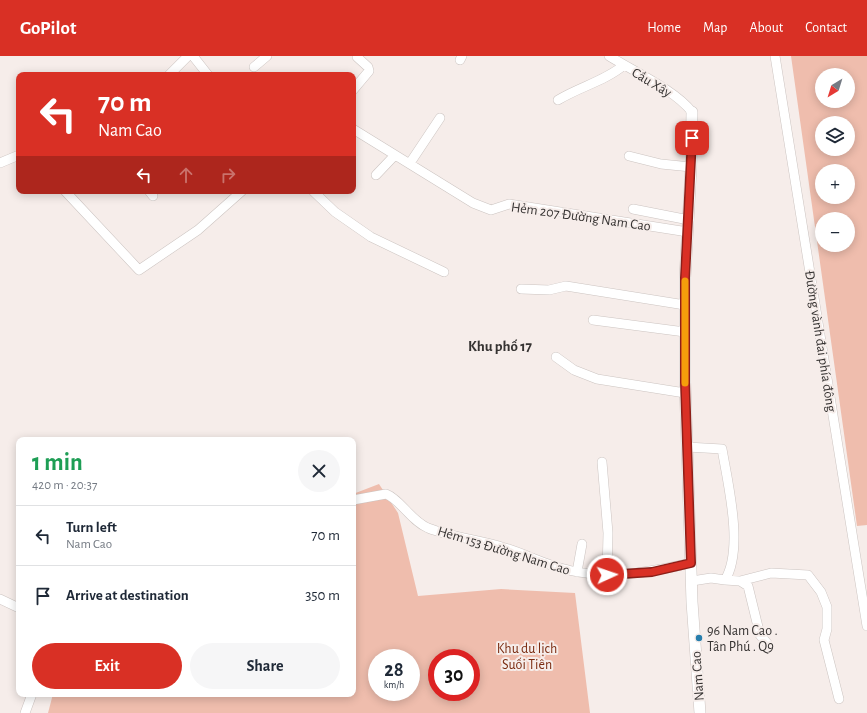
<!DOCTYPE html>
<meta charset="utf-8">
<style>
body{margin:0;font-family:"Alegreya Sans",sans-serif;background:#f6f6f7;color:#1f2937;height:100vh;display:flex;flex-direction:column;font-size:15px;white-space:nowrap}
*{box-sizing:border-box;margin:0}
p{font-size:13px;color:#747a83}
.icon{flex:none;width:22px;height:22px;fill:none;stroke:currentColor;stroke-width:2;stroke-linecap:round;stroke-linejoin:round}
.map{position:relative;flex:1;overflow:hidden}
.side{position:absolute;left:16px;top:381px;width:340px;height:260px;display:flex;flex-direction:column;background:#fff;border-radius:8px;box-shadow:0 2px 10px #0003}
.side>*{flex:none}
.top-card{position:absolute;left:16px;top:16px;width:340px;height:122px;border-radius:8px;box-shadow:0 2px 10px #0003;background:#d93025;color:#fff;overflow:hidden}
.needle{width:26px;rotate:218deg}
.controls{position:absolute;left:815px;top:12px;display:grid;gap:8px}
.controls a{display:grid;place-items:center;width:40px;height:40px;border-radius:50%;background:#fff;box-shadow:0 2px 10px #0003;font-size:20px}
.speed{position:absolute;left:368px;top:593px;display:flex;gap:8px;font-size:20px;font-weight:700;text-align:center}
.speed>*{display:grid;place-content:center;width:52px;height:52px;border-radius:50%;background:#fff;box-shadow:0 2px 10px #0003;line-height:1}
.speed small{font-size:10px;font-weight:400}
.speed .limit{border:6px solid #d22;background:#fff;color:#111}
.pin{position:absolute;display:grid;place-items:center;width:34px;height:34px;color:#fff;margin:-17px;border-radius:8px;box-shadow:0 2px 6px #0006}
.me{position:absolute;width:44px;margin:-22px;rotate:87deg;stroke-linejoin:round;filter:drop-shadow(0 0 3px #0008)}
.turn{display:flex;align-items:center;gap:14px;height:84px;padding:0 16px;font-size:18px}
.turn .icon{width:52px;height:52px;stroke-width:2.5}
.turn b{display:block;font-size:28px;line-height:34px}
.lanes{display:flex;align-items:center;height:38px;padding:0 16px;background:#0003;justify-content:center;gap:20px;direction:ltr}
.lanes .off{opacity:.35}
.round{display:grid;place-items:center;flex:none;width:42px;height:42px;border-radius:21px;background:#f6f6f7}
.overview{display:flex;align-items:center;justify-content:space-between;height:68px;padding:0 16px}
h1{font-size:24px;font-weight:700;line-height:30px;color:#1e9e55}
.cta{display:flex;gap:8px;margin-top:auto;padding:8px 16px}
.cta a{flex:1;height:46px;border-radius:24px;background:#d93025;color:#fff;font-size:16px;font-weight:700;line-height:46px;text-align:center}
.cta a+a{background:#f6f6f7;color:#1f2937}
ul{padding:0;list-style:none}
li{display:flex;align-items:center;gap:12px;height:60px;padding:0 16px;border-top:1px solid #e0e1e3}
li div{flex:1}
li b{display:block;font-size:15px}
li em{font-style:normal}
header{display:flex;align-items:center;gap:24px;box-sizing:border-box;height:56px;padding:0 20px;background:#d93025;color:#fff}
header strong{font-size:19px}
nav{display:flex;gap:22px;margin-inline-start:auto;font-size:14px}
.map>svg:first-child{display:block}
</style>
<header>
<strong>GoPilot</strong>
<nav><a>Home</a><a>Map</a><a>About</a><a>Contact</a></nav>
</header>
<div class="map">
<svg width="867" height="657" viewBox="0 0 867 657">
<rect width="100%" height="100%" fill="#f6edea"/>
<path fill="#efbdad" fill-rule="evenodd" d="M791,0H867V469L857,470ZM822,19H848V45H822ZM822,67H848V93H822ZM822,115H848V141H822ZM822,163H848V189H822Z
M379,428L398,457L418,540L501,533L575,537L590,657H48L53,638H353V438ZM377,602H411V636H377ZM437,602H471V636H437Z"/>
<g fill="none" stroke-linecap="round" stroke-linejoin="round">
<g stroke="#ccc4c1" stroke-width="10">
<path id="minor" d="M193,0L208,19
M609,0C633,15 675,34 692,56
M775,0L867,570
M460,4L462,0
M254,11L267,0
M169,19L188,0
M353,34L369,15L368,11L357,1
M558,44C579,31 605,25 624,9
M353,73L473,147L491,154L509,148L688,176
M629,100L661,108L691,111
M0,107L19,99
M410,107L440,62
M376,119L395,99
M65,135L139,214L198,174L242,135
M149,135L153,140
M313,135L335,156L371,181L444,216
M633,153L689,164
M521,233L549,234L566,230L685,249
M593,264L685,276
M556,301L574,314L597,323L685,337
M687,391L722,393C728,428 744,493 725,524L711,522L692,525
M602,406L608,477L607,519
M353,444L386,438C400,443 411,465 428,472C452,481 478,484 502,491C524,497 545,509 568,514C609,524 651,516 691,507
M577,516L582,488
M725,524L740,525L771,517L808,519L821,536L827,551V573L824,584L839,643
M740,525L748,530L760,579L767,587
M0,543L19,552
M25,657L32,638"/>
</g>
<g stroke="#ccc4c1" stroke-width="12">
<path id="tertiary" d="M692,56L691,111L685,222V326L692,546L700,657"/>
</g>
<use href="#minor" stroke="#fff" stroke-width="9"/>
<use href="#tertiary" stroke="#fff" stroke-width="11"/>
</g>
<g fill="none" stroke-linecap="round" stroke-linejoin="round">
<g stroke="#8d1f18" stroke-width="10">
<path id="route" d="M607,519L652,516L691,507L685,326V222L692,82"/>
</g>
<use href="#route" stroke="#d93025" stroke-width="7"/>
<path stroke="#f59e0b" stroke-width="7" d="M685,327V225"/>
</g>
<circle fill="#277ead" stroke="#f6edea" stroke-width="1.5" cx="699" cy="582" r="4"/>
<g text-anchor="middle" stroke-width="4" stroke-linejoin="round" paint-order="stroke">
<g font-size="14" fill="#363332" stroke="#f6edea">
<text transform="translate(652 26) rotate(31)" y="5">Cầu Xây</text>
<text transform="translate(581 160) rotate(8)" y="5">Hẻm 207 Đường Nam Cao</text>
<text transform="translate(821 285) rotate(81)" y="5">Đường vành đai phía đông</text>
<text transform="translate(504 494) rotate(17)" y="5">Hẻm 153 Đường Nam Cao</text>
<text transform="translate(697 620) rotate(-94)" y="5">Nam Cao</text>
</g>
<g font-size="14" fill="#363332" stroke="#f6edea" text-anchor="start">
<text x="707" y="579">96 Nam Cao .<tspan x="707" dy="16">Tân Phú . Q9</tspan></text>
</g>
<g font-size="14" fill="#7b2c11" stroke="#f6edea">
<text x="527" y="597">Khu du lịch<tspan x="527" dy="16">Suối Tiên</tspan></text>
</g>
<g font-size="15" font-weight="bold" fill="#363332" stroke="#f6edea">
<text x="500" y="295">Khu phố 17</text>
</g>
</g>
</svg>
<div class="controls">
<a><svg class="needle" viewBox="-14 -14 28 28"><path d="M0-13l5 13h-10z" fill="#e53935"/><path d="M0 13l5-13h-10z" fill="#747a83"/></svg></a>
<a><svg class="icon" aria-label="layers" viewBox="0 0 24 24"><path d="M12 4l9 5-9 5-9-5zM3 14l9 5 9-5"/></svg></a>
<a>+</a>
<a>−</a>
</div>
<div class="speed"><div>28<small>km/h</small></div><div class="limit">30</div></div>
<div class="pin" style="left:692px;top:82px;background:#d93025"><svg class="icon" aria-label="arrive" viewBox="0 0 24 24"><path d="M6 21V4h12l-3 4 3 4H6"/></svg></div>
<svg class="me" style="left:607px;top:519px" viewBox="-20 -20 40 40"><circle r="17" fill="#d93025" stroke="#fff" stroke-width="3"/><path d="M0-11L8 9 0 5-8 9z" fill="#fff"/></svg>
<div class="top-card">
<div class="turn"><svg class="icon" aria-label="left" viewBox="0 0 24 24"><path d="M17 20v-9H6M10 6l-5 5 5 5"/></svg><div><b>70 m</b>Nam Cao</div></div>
<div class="lanes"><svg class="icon" aria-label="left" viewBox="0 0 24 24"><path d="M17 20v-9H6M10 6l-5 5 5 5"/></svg><svg class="icon off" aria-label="ahead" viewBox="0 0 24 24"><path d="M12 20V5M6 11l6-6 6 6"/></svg><svg class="icon off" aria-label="right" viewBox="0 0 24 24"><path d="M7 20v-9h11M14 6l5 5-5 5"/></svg></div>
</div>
<section class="side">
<div class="overview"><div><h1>1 min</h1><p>420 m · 20:37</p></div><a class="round"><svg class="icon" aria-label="close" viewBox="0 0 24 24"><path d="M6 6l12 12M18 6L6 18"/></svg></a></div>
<ul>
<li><svg class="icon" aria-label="left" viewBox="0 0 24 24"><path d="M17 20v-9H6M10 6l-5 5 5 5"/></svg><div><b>Turn left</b><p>Nam Cao</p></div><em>70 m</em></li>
<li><svg class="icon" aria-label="arrive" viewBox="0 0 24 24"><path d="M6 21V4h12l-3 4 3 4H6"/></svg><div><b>Arrive at destination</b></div><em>350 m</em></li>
</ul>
<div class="cta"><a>Exit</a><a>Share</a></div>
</section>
</div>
